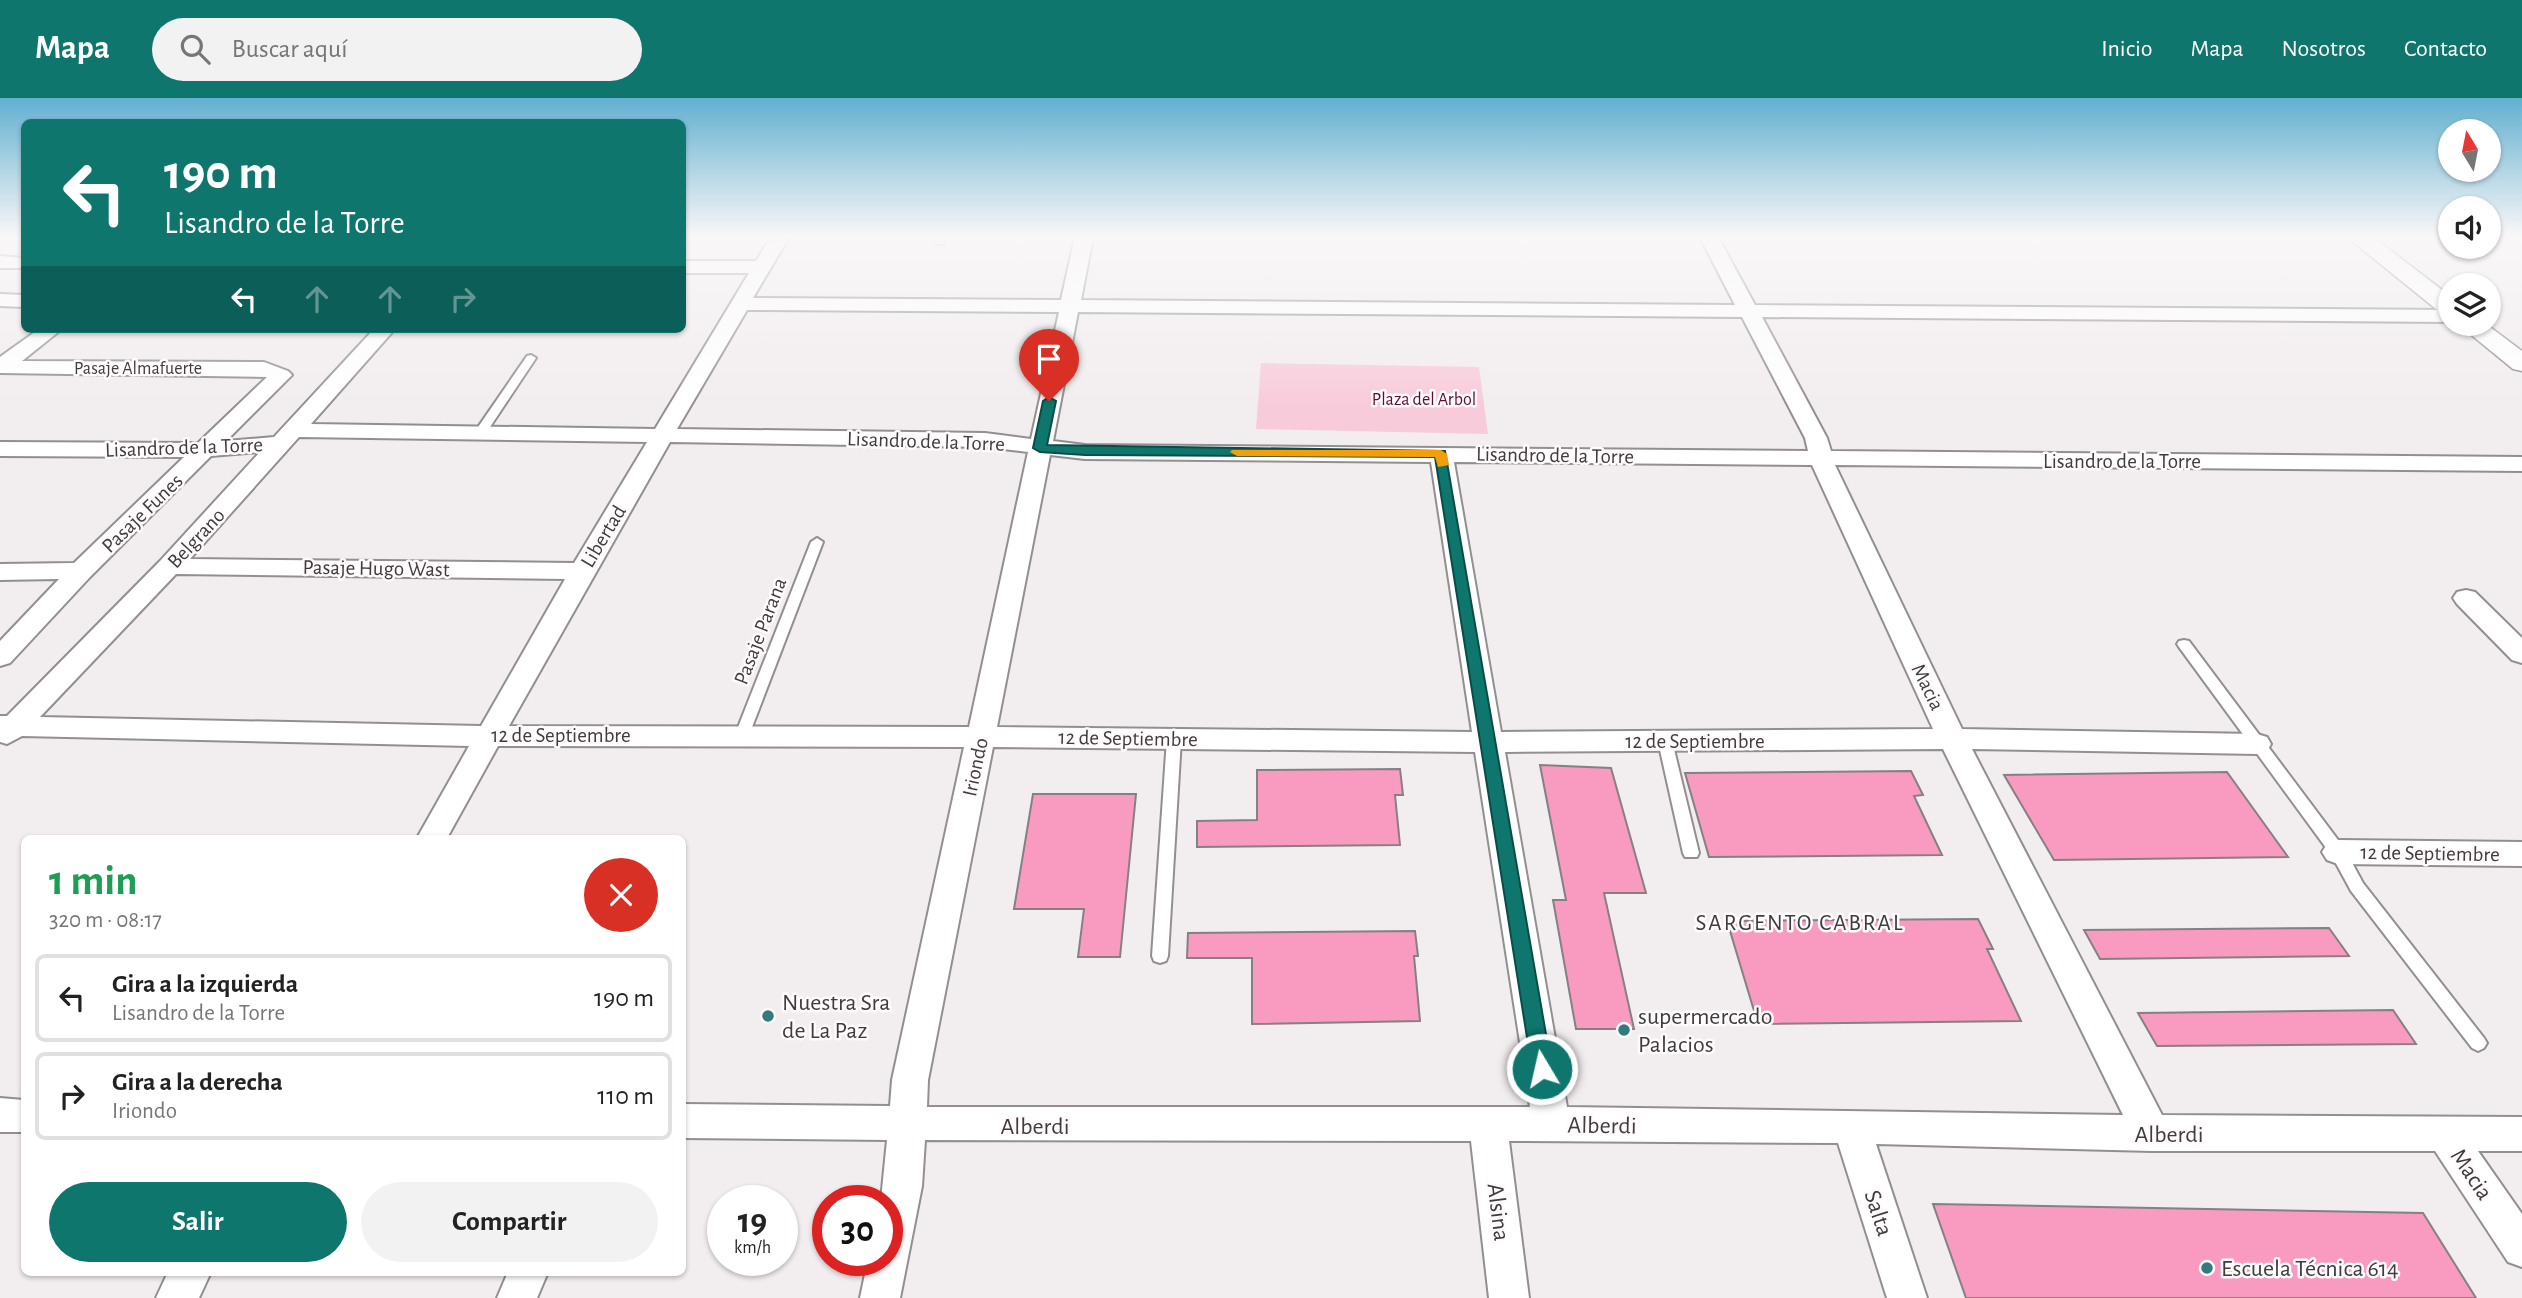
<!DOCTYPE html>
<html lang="es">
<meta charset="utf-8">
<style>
body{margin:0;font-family:"Alegreya Sans",sans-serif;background:#f2f2f2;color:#222;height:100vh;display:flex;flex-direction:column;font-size:26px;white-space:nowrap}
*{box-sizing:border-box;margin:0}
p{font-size:23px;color:#767676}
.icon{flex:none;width:38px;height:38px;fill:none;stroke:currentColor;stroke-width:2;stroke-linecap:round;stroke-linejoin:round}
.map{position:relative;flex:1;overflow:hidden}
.sheet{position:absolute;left:21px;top:737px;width:665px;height:441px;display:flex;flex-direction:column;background:#fff;border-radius:10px;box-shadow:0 2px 5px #0004}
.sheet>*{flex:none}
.banner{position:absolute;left:21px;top:21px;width:665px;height:214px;border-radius:10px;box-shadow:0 2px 5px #0004;background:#0f766e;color:#fff;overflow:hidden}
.needle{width:46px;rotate:350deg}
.controls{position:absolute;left:2438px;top:21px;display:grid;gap:14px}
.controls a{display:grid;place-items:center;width:63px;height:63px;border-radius:50%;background:#fff;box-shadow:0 2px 5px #0004;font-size:35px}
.speed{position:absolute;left:707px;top:1087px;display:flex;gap:14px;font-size:35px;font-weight:700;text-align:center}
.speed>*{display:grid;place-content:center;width:91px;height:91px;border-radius:50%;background:#fff;box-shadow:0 2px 5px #0004;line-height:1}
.speed small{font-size:18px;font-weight:400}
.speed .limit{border:10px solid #d22;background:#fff;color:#111}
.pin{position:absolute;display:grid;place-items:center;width:60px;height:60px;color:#fff;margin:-72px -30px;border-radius:50% 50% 50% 0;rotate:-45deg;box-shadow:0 0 7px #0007}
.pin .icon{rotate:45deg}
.me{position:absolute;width:77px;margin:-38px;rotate:351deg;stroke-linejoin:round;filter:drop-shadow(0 0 5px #0008)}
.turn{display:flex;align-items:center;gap:24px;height:147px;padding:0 28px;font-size:32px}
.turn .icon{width:91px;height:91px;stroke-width:2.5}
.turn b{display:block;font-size:49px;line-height:60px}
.lanes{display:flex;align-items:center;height:66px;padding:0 28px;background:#0003;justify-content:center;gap:35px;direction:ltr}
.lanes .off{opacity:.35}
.round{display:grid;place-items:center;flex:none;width:74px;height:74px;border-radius:37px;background:#f2f2f2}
.overview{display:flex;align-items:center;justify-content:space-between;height:119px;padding:0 28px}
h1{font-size:42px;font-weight:700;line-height:52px;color:#1e9e55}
.action{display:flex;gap:14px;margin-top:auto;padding:14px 28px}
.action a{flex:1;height:80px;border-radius:42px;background:#0f766e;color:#fff;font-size:28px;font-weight:700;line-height:80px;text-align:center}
.action a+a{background:#f2f2f2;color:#222}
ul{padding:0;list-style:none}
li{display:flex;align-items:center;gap:21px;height:88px;margin:0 14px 10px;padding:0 14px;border:4px solid #e0e0e0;border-radius:10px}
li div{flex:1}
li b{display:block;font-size:26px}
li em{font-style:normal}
header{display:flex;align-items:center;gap:42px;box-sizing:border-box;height:98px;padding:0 35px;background:#0f766e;color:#fff}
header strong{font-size:33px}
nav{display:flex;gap:38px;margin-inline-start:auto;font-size:24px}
.search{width:490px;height:63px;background:#f2f2f2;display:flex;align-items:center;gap:18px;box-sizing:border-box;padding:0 24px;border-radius:38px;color:#767676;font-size:26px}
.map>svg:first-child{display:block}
</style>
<header>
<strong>Mapa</strong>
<div class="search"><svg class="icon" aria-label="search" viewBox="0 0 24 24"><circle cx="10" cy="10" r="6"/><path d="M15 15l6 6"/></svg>Buscar aquí</div>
<nav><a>Inicio</a><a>Mapa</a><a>Nosotros</a><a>Contacto</a></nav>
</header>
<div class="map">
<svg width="2522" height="1200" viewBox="0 0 2522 1200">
<rect width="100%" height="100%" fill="#f2edef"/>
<path fill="#f8cbdb" d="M1261,265L1479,269L1488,336L1256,331Z"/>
<path fill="#f99ac0" stroke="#858182" stroke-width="2" d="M1540,667L1611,670L1646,795H1604L1634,931H1576L1553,802H1566Z
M1400,671L1403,697H1395L1400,747L1197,749V723L1257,722V672Z
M1911,673L1923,697L1914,698L1942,757L1709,759L1685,675Z
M2227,674L2288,759L2054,762L2004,677Z
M1033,696H1136L1120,859H1078L1084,811H1014Z
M1978,821L1993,851H1987L2021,923L1758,926L1727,823Z
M2329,830L2349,858L2100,861L2084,832Z
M1415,833L1418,858H1414L1420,923L1252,926V860H1187L1188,835Z
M2393,912L2416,946L2157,948L2138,915Z
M1933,1106L2423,1115L2476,1200H1966Z"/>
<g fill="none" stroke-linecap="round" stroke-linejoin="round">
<g stroke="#938f90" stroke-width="4">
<path id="service" d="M936,139H945L943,146H937Z
M531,257L536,260L486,335L484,337H476L474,335L527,258Z
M817,440L823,444L749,637L747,641H737L735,637L811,444Z
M2184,542L2189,543L2344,750L2363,785L2484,940L2487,945L2484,950L2478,953L2472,950L2351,793L2332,758L2179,549L2177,546L2179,543Z
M1174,636L1181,641L1168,858L1166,863L1160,865L1154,863L1152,858L1167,641Z
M1665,638L1672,643L1699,755L1697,759H1685L1683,755L1658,643Z"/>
</g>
<g stroke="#938f90" stroke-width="4">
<path id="minor" d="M771,139H789L753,200L1061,202L1075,139H1093L1081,202L1735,207L1700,139H1718L1755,207L2450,212V224L1762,219L1827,340L1831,353L2522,359V373L1835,367L1962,631L2257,636L2267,639L2271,646L2267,653L2257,656L1972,651L2162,1017L2522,1019V1053H2478L2522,1116V1169L2508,1164L2435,1053H2152L1876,1046L1927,1200H1887L1838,1045L1509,1043L1529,1200H1489L1471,1043L925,1042L922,1088L900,1200H860L868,1162H887V1102H881L887,1042L682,1040V1006L890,1008L892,982L964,649L498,648L447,740H417L469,648L22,638L7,646L0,644V618H7L160,463L260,354L211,358L90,479L10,565L0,568V543L59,481L0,482V466L74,465L184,359L0,358V344L198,345L267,279L0,275V259L39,231H62L22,263L264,264L288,273L292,277L226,343L274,339L374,231H395L311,326L655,331L749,175H682V163H756ZM747,212L1059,214L1031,341L985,335L677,331ZM1078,214L1742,219L1805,340L1808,353L1085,347L1053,343ZM299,339L647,344L574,465L190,461ZM670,344L985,349L1028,354L969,629L509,628ZM1050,357L1085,361L1431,364L1472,634L997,629ZM1454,364L1812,367L1933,631L1501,634ZM176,476L565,481L481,628L40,619ZM993,649L1475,654L1530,1009H927L928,982ZM1943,651L2123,1017L1567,1009L1505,654Z
M0,158L24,160V170H0Z
M0,196L24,197V209L0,208Z
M2466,492L2475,494L2522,540V565L2512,562L2457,506L2453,500L2457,494Z
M2338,742L2522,744V768L2338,766L2327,762L2322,754L2327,746Z
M0,1000L24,1002V1034H0Z
M168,1174H211L199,1200H156Z
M508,1174H548L537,1200H497Z"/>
</g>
<g stroke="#938f90" stroke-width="3">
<path id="tertiary" d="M2347,139H2373L2450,198V217L2441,215Z
M2458,226H2486L2522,253V273L2513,271Z"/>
</g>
<use href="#service" fill="#fff" fill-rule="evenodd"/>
<use href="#minor" fill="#fff" fill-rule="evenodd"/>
<use href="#tertiary" fill="#fff" fill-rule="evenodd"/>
</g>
<linearGradient id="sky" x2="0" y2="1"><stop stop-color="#62b0d0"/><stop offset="0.45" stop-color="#f9f7f8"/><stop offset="1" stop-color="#f9f7f8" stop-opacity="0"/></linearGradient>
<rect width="2522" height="307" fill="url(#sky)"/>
<path fill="#0f766e" stroke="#0a4d48" stroke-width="2" d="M1049,299L1056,303L1047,347L1445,353L1552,971L1549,978L1542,980L1535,978L1532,971L1435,359L1085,357L1040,354L1033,350L1043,303Z"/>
<path fill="#f59e0b" d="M1232,352H1441L1447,356L1449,367L1438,369L1435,359L1237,358L1230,354Z"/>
<g fill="#317a7d" stroke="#fffbfc" stroke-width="2.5">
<circle cx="768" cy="918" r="7"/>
<circle cx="1624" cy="932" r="7"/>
<circle cx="2207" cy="1170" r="7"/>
</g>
<g text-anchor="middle" stroke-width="5" stroke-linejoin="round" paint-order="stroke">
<g font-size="18" fill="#3e3c3c" stroke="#fffbfc">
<text x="138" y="276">Pasaje Almafuerte</text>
</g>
<g font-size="18" fill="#5f0b38" stroke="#fffbfc">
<text x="1424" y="307">Plaza del Arbol</text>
</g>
<g font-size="21" fill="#3e3c3c" stroke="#fffbfc">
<text transform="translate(926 343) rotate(2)" y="7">Lisandro de la Torre</text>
<text transform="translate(184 349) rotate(-2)" y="7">Lisandro de la Torre</text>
<text transform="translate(1555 357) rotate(1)" y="7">Lisandro de la Torre</text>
<text x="2122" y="370">Lisandro de la Torre</text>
<text transform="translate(142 415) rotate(-44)" y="7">Pasaje Funes</text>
<text transform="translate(603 438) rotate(-59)" y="7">Libertad</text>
<text transform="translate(196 440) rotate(-47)" y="7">Belgrano</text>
<text transform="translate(376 470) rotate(1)" y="7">Pasaje Hugo Wast</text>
<text transform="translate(760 533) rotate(-69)" y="7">Pasaje Parana</text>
<text transform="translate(1928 589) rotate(64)" y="7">Macia</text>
<text x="561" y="644">12 de Septiembre</text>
<text transform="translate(1128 640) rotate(1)" y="7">12 de Septiembre</text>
<text x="1695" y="650">12 de Septiembre</text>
<text transform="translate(975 669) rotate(-78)" y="7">Iriondo</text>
<text transform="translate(2430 755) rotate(1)" y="7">12 de Septiembre</text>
</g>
<g font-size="23" letter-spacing="2" fill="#3e3c3c" stroke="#fffbfc">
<text x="1800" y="832">SARGENTO CABRAL</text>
</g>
<g font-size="24" fill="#3e3c3c" stroke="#fffbfc" text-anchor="start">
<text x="782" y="912">Nuestra Sra<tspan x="782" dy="28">de La Paz</tspan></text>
<text x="1638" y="926">supermercado<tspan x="1638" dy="28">Palacios</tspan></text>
<text x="2221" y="1178">Escuela Técnica 614</text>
</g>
<g font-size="24" fill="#3e3c3c" stroke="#fffbfc">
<text transform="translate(1602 1027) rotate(1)" y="8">Alberdi</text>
<text x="1035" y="1036">Alberdi</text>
<text x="2169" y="1044">Alberdi</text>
<text transform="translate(2472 1076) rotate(56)" y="8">Macia</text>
<text transform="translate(1499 1114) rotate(83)" y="8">Alsina</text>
<text transform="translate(1879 1115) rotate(72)" y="8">Salta</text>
</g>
</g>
</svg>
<div class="controls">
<a><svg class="needle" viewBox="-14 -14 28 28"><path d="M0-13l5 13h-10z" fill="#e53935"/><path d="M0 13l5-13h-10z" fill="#767676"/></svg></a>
<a><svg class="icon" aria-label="sound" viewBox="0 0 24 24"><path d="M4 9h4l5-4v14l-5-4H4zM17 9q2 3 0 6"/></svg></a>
<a><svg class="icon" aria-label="layers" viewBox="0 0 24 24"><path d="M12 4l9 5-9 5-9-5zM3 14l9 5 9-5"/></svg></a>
</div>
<div class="speed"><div>19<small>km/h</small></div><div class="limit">30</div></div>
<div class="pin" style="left:1049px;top:303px;background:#d93025"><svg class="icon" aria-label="arrive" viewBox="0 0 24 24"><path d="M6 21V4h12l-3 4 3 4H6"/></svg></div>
<svg class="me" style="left:1542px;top:971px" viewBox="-20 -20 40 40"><circle r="17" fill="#0f766e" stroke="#fff" stroke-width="3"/><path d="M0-11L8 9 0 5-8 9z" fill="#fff"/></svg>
<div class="banner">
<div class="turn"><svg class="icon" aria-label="left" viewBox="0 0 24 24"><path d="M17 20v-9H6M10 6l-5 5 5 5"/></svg><div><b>190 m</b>Lisandro de la Torre</div></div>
<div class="lanes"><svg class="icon" aria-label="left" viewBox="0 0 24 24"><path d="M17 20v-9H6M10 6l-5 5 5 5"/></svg><svg class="icon off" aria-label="ahead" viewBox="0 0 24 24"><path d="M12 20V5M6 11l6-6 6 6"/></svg><svg class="icon off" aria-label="ahead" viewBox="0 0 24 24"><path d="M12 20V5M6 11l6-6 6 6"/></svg><svg class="icon off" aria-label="right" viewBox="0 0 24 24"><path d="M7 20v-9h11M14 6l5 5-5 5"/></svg></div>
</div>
<section class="sheet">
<div class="overview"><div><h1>1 min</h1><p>320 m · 08:17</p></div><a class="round" style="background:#d93025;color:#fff"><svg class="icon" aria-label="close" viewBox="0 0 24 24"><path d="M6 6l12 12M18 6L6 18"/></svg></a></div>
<ul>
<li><svg class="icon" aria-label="left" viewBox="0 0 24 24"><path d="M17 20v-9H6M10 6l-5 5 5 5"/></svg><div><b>Gira a la izquierda</b><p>Lisandro de la Torre</p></div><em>190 m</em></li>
<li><svg class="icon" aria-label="right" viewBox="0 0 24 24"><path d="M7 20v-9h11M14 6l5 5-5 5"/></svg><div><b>Gira a la derecha</b><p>Iriondo</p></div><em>110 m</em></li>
</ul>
<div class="action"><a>Salir</a><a>Compartir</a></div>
</section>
</div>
